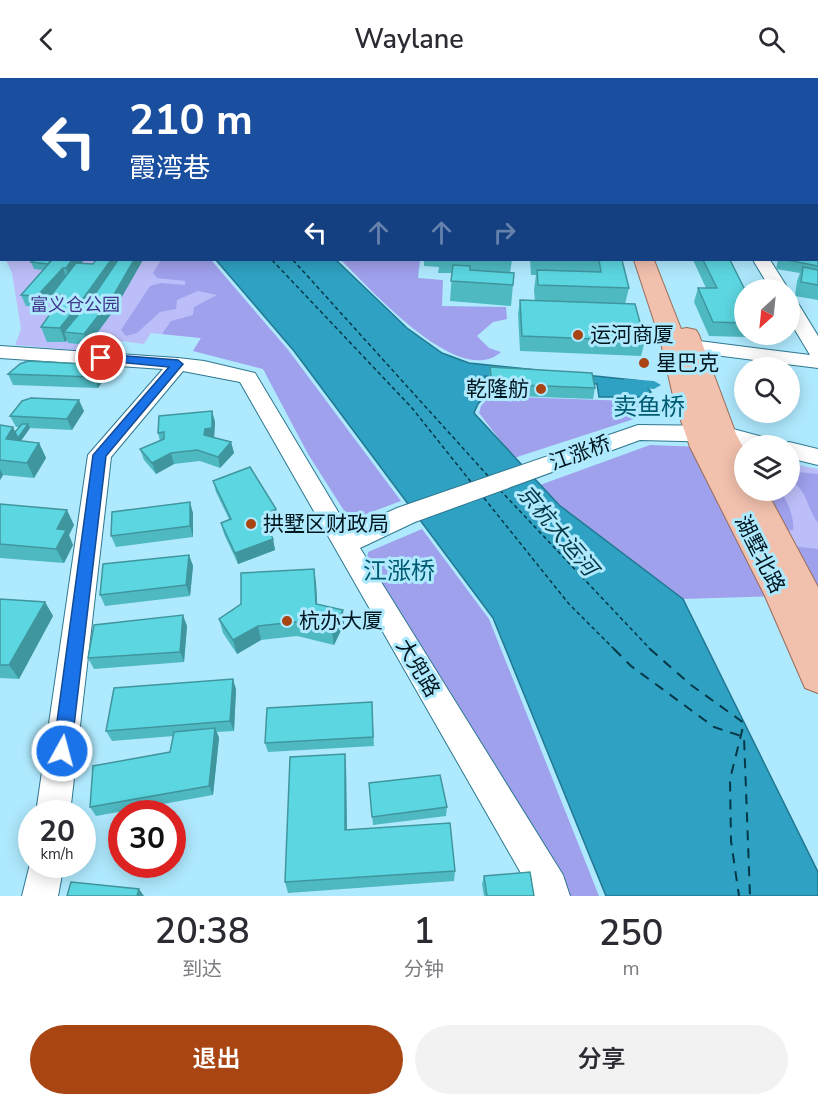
<!DOCTYPE html>
<html lang="zh">
<meta charset="utf-8">
<style>
body{margin:0;font-family:"Nunito Sans","Noto Sans SC",sans-serif;background:#f2f2f3;color:#2b2b33;height:100vh;display:flex;flex-direction:column;font-size:22px;white-space:nowrap}
*{box-sizing:border-box;margin:0}
p{font-size:20px;color:#7c7c81}
.icon{flex:none;width:33px;height:33px;fill:none;stroke:currentColor;stroke-width:2;stroke-linecap:round;stroke-linejoin:round}
.map{position:relative;height:818px;overflow:hidden}
.side{display:flex;flex-direction:column;background:#fff;flex:1}
.side>*{flex:none}
.guide{position:absolute;left:0px;top:0px;width:819px;height:183px;box-shadow:0 3px 15px #0003;background:#1a4fa0;color:#fff;overflow:hidden}
.needle{width:39px;rotate:207deg}
.buttons{position:absolute;left:734px;top:201px;display:grid;gap:12px}
.buttons a{display:grid;place-items:center;width:66px;height:66px;border-radius:50%;background:#fff;box-shadow:0 3px 15px #0003;font-size:30px}
.speed{position:absolute;left:18px;top:722px;display:flex;gap:12px;font-size:30px;font-weight:700;text-align:center}
.speed>*{display:grid;place-content:center;width:78px;height:78px;border-radius:50%;background:#fff;box-shadow:0 3px 15px #0003;line-height:1}
.speed small{font-size:15px;font-weight:400}
.speed .limit{border:9px solid #d22;background:#fff;color:#111}
.pin{position:absolute;display:grid;place-items:center;width:51px;height:51px;color:#fff;margin:-26px;border:3px solid #fff;border-radius:50%;box-shadow:0 2px 6px #0007}
.me{position:absolute;width:66px;margin:-33px;rotate:7deg;stroke-linejoin:round;filter:drop-shadow(0 0 4px #0008)}
.turn{display:flex;align-items:center;gap:21px;height:126px;padding:0 30px;font-size:27px}
.turn .icon{width:78px;height:78px;stroke-width:2.5}
.turn b{display:block;font-size:42px;line-height:51px}
.lanes{display:flex;align-items:center;height:57px;padding:0 30px;background:#0003;justify-content:center;gap:30px;direction:ltr}
.lanes .off{opacity:.35}
.eta{display:flex;justify-content:space-evenly;align-items:center;height:102px;text-align:center}
.eta b{font-size:36px;font-weight:600;line-height:42px}
.button{display:flex;gap:12px;margin-top:auto;padding:12px 30px}
.button a{flex:1;height:69px;border-radius:36px;background:#a94513;color:#fff;font-size:24px;font-weight:600;line-height:69px;text-align:center}
.button a+a{background:#f2f2f3;color:#2b2b33}
header{display:flex;justify-content:space-between;align-items:center;height:78px;padding:0 30px;background:#fff;font-size:27px;font-weight:600}
.map>svg:first-child{display:block}
</style>
<header><svg class="icon" aria-label="back" viewBox="0 0 24 24"><path d="M15 5l-7 7 7 7"/></svg>Waylane<svg class="icon" aria-label="search" viewBox="0 0 24 24"><circle cx="10" cy="10" r="6"/><path d="M15 15l6 6"/></svg></header>
<div class="map">
<svg width="818" height="818" viewBox="0 0 818 818">
<rect width="100%" height="100%" fill="#afe9fe"/>
<path fill="#bcbef9" d="M6,182H211L289,273H193L201,260L151,255L144,266L105,261L96,274L15,267L21,251L12,195Z
M789,385L818,391V539L760,413L789,412Z"/>
<path fill="#a0a1ed" d="M161,182H211L289,273L401,423L350,442L308,376L263,291L193,273L201,260L162,256L171,243L193,237L194,229L217,217L198,213L177,222L176,231L160,234L137,255L126,258L121,252L150,208L161,205L185,207V203L157,200L153,195Z
M341,182H420L418,200L443,202L442,228L506,229L507,241L493,244L477,258L489,270L501,274C459,312 369,209 341,182Z
M490,318L659,324L662,336L634,341L514,380L479,335L481,328Z
M650,367L704,369L782,518L683,521L559,427L540,407Z
M797,394L818,396V445C805,427 809,414 789,401V395Z
M767,413C768,413 777,412 777,413C787,416 795,443 793,452L786,453Z
M422,451L489,541L599,818H560L367,482L368,474Z
M791,468L818,471V525Z"/>
<path fill="#2fa1c3" stroke="#217892" stroke-width="1.5" d="M216,182H336L407,250L442,275L469,285L643,303L651,314L642,319H599L597,306L485,298L486,317L478,326L474,335L559,427L683,521L818,794V818H606L493,540L294,273Z"/>
<g fill="none" stroke-linecap="round" stroke-linejoin="round">
<path fill="#2fa1c3" fill-rule="evenodd" d="M625,301L654,303L661,307L654,311L620,308L618,305Z"/>
<path stroke="#053847" stroke-width="1.5" stroke-dasharray="4 3" stroke-linecap="butt" d="M272,182L412,330L471,404
M293,182L489,399
M500,412L652,573
M484,420L569,526L616,573"/>
<path stroke="#053847" stroke-width="2" stroke-dasharray="10 8" stroke-linecap="butt" d="M614,571L631,588L714,649L744,659L750,818
M650,571L691,607L744,645L730,701L731,763L739,818"/>
<g stroke="#2e7890" stroke-width="2">
<path id="minor" d="M753,182H770L789,212H771Z
M789,220L796,222L818,258V290L691,274L684,272L681,268L684,264L691,262L810,277L789,242Z
M0,268L178,280L204,283L255,295L349,452L397,430L638,347L722,348L778,363L781,367L789,364L818,371V387L789,380V368L744,369L722,364L640,362L415,444L360,470L563,797L570,818H534L240,304L183,293L111,379L70,735H36L88,377L163,291L0,280Z
M32,778V786H64L58,818H22Z"/>
</g>
<g stroke="#986b58" stroke-width="2">
<path id="major" d="M583,0H597V2H583Z
M634,182H654L681,251L687,250L696,252L699,257L736,356L744,371V412H766L818,509V615L805,610L765,518L690,369L674,322L660,261Z"/>
</g>
<use href="#minor" fill="#fff" fill-rule="evenodd"/>
<use href="#major" fill="#f2c1ad" fill-rule="evenodd"/>
</g>
<path fill="#4fb9c2" d="M0,0H42L54,2H2V5Z
M68,0H118L126,2H69Z
M131,0H185V2H139Z
M324,0H388V2H324Z
M458,0H498V2H458Z
M504,0H573L574,2H504Z
M595,0H666L665,2H595Z
M674,0H802L804,2H673Z
M0,18H2V39L0,38Z
M0,41H2V66H0Z
M0,70H2V122H0Z
M818,176V222L795,218L797,203L800,195L776,191L778,182H818Z
M34,182H84L81,186L115,231L88,267L68,265L67,262L65,264H47L41,249L57,227L52,216L41,229L26,228L21,217L43,192L34,191L31,184Z
M424,182H512L510,195L513,207L511,228L450,223L452,195H438L439,189L424,188Z
M530,182H622L629,210L625,226L645,263L641,278L520,273L518,236L520,222L535,223L534,212L536,197H531Z
M693,182H730L744,212V256H782L780,260L709,258L694,224L698,210H706Z
M102,287L106,298L98,310L13,307L8,296Z
M490,289L595,310L593,321L491,317L489,300Z
M84,333L72,352L30,350L21,363L39,365L46,380L34,400L3,397L0,402V347L13,349L15,354L19,349H16L10,338Z
M212,333L215,344L214,360L231,364L234,375L220,390L200,383L174,386L156,396L144,382L140,371L160,363L158,355Z
M213,403L278,443L267,448L273,461L275,472L238,486L224,456L221,445L229,441L216,414Z
M0,426L74,447L69,457L73,467L64,485L0,480Z
M193,435V459L116,469L111,458Z
M189,477L193,488L190,518L105,528L100,517Z
M316,505L317,526L343,532L344,546L334,567L297,558L261,562L237,576L223,555L219,541Z
M0,521L45,524L53,538L19,601L0,600Z
M187,548L184,584L94,591L88,580Z
M236,611L234,653L217,654L219,660L213,717L96,738L90,729L170,674L174,658L112,663L106,653Z
M372,624L374,668L268,674L265,665Z
M345,676L346,688L347,751L455,793L454,803L288,815L285,804Z
M369,705L447,729L446,738L373,747Z
M484,798L534,818H484L482,806Z"/>
<path fill="#40969e" d="M33,0H42V2H30Z
M172,0H185V2H172Z
M324,0H339V2H324Z
M2,71V96L0,92V73Z
M72,182H84L69,201L66,190Z
M111,182H124L64,254L67,262L65,264L60,250Z
M134,182H143L115,231L88,267L84,256Z
M63,190L67,201L41,229L37,218Z
M102,287L106,298L98,310L94,299Z
M79,322L84,333L72,352L67,341Z
M212,333L215,344L214,361L204,357L205,351Z
M28,346L30,350L20,364L6,361L13,349L18,360Z
M231,364L234,375L220,390L218,379Z
M39,365L46,380L34,400L27,385Z
M171,375L174,386L156,396L152,385Z
M0,391L3,397L0,402Z
M190,424L193,435V459L190,448Z
M276,431L278,443L265,449L262,438Z
M67,432L74,447L69,457L73,467L64,485L56,471L57,451Z
M273,461L275,472L238,486L235,475Z
M189,477L193,488L190,518L186,507Z
M314,491L316,505L318,540L316,526Z
M45,524L53,538L19,601L9,587Z
M343,532L344,546L334,567L332,553Z
M183,537L187,548L184,584L180,574Z
M258,548L261,562L237,576L233,562Z
M233,601L236,611L234,653L230,643Z
M215,650L219,660L213,717L209,708Z
M345,676L346,688L347,763L345,752Z
M139,811L144,818H137Z"/>
<path fill="#5cd7e1" stroke="#40969e" stroke-width="1.5" d="M17,0H33L30,2Z
M44,0H47L54,2H40Z
M100,0H118L126,2H97Z
M398,0H446L447,2H398Z
M543,0H573L574,2H556V0Z
M674,0H726L737,1L675,2L674,1Z
M778,0H802L804,2H787Z
M0,41H2V51L0,50Z
M0,89H2V103H0Z
M818,176V188L787,182H818Z
M34,182H51L48,186L31,184Z
M52,182H72L66,190H63L37,218L21,217Z
M96,182H111L85,218L60,250L41,249L63,217L52,216L76,185L93,186Z
M118,182H134L112,220L84,256L64,254L93,219Z
M599,182H622L629,210L538,207L537,192L601,194Z
M703,182H730L745,212H744V245L713,244L698,210H717Z
M453,187L470,188V192L514,195L513,207L451,203Z
M803,189L818,192V207L801,204Z
M520,222L635,226L645,263L522,258Z
M28,283L102,287L94,299L8,296L20,286Z
M490,289L592,295L595,310L492,306Z
M31,320L79,322L67,341L10,338L22,323Z
M212,333V350L205,351L204,357L231,364L218,379L197,372L171,375L152,385L140,371L164,361V354L158,355L159,338Z
M22,346H28L18,360L15,354Z
M0,347L13,349L6,361L39,365L27,385L0,382Z
M250,389L276,431L262,438L273,461L235,475L221,445L231,441L213,403Z
M190,424V448L111,458L112,434Z
M0,426L67,432L57,451L66,452L56,471L0,466Z
M189,477L186,507L100,517L103,486Z
M314,491L316,526L343,532L332,553L295,544L258,548L233,562L219,541L241,526V495Z
M0,521L45,524L9,587H0Z
M183,537L180,574L88,580L94,547Z
M233,601L230,643L106,653L114,610Z
M372,624L373,659L265,665L267,630Z
M215,650L209,708L90,729L93,688L170,674L174,654Z
M345,676V752L450,745L455,793L285,804L290,679Z
M440,697L447,729L372,739L369,705Z
M530,794L534,818H487L484,798Z
M71,804L139,811L137,818H67Z"/>
<path fill="#1a73e8" stroke="#114b97" stroke-width="1.5" d="M101,276L178,282L183,286L106,378L71,673L69,679L62,681L56,679L53,673L93,377L169,289L97,282L95,280Z"/>
<g fill="#a94513" stroke="#afe9fe" stroke-width="2">
<circle cx="578" cy="257" r="6"/>
<circle cx="644" cy="285" r="6"/>
<circle cx="541" cy="311" r="6"/>
<circle cx="251" cy="446" r="6"/>
<circle cx="287" cy="543" r="6"/>
</g>
<g text-anchor="middle" stroke-width="6" stroke-linejoin="round" paint-order="stroke">
<g font-size="18" fill="#3f358d" stroke="#afe9fe">
<text x="75" y="233">富义仓公园</text>
</g>
<g font-size="21" fill="#001720" stroke="#afe9fe" text-anchor="start">
<text x="590" y="264">运河商厦</text>
<text x="656" y="292">星巴克</text>
<text x="529" y="318" text-anchor="end">乾隆舫</text>
<text x="263" y="453">拱墅区财政局</text>
<text x="299" y="550">杭办大厦</text>
</g>
<g font-size="21" fill="#001720" stroke="#afe9fe">
<text transform="translate(580 375) rotate(-20)" y="7">江涨桥</text>
<text transform="translate(760 476) rotate(63)" y="7">湖墅北路</text>
<text transform="translate(418 590) rotate(59)" y="7">大兜路</text>
</g>
<g font-size="22" font-style="italic" fill="#053847" stroke="#afe9fe">
<text transform="translate(558 452) rotate(50)" y="8">京杭大运河</text>
</g>
<g font-size="24" fill="#015b72" stroke="#afe9fe">
<text x="649" y="337">卖鱼桥</text>
<text x="399" y="501">江涨桥</text>
</g>
</g>
</svg>
<div class="buttons">
<a><svg class="needle" viewBox="-14 -14 28 28"><path d="M0-13l5 13h-10z" fill="#e53935"/><path d="M0 13l5-13h-10z" fill="#7c7c81"/></svg></a>
<a><svg class="icon" aria-label="search" viewBox="0 0 24 24"><circle cx="10" cy="10" r="6"/><path d="M15 15l6 6"/></svg></a>
<a><svg class="icon" aria-label="layers" viewBox="0 0 24 24"><path d="M12 4l9 5-9 5-9-5zM3 14l9 5 9-5"/></svg></a>
</div>
<div class="speed"><div>20<small>km/h</small></div><div class="limit">30</div></div>
<div class="pin" style="left:101px;top:280px;background:#d93025"><svg class="icon" aria-label="arrive" viewBox="0 0 24 24"><path d="M6 21V4h12l-3 4 3 4H6"/></svg></div>
<svg class="me" style="left:62px;top:673px" viewBox="-20 -20 40 40"><circle r="17" fill="#1a73e8" stroke="#fff" stroke-width="3"/><path d="M0-11L8 9 0 5-8 9z" fill="#fff"/></svg>
<div class="guide">
<div class="turn"><svg class="icon" aria-label="left" viewBox="0 0 24 24"><path d="M17 20v-9H6M10 6l-5 5 5 5"/></svg><div><b>210 m</b>霞湾巷</div></div>
<div class="lanes"><svg class="icon" aria-label="left" viewBox="0 0 24 24"><path d="M17 20v-9H6M10 6l-5 5 5 5"/></svg><svg class="icon off" aria-label="ahead" viewBox="0 0 24 24"><path d="M12 20V5M6 11l6-6 6 6"/></svg><svg class="icon off" aria-label="ahead" viewBox="0 0 24 24"><path d="M12 20V5M6 11l6-6 6 6"/></svg><svg class="icon off" aria-label="right" viewBox="0 0 24 24"><path d="M7 20v-9h11M14 6l5 5-5 5"/></svg></div>
</div>
</div>
<section class="side">
<div class="eta">
<div><b>20:38</b><p>到达</p></div>
<div><b>1</b><p>分钟</p></div>
<div><b>250</b><p>m</p></div>
</div>
<div class="button"><a>退出</a><a>分享</a></div>
</section>
